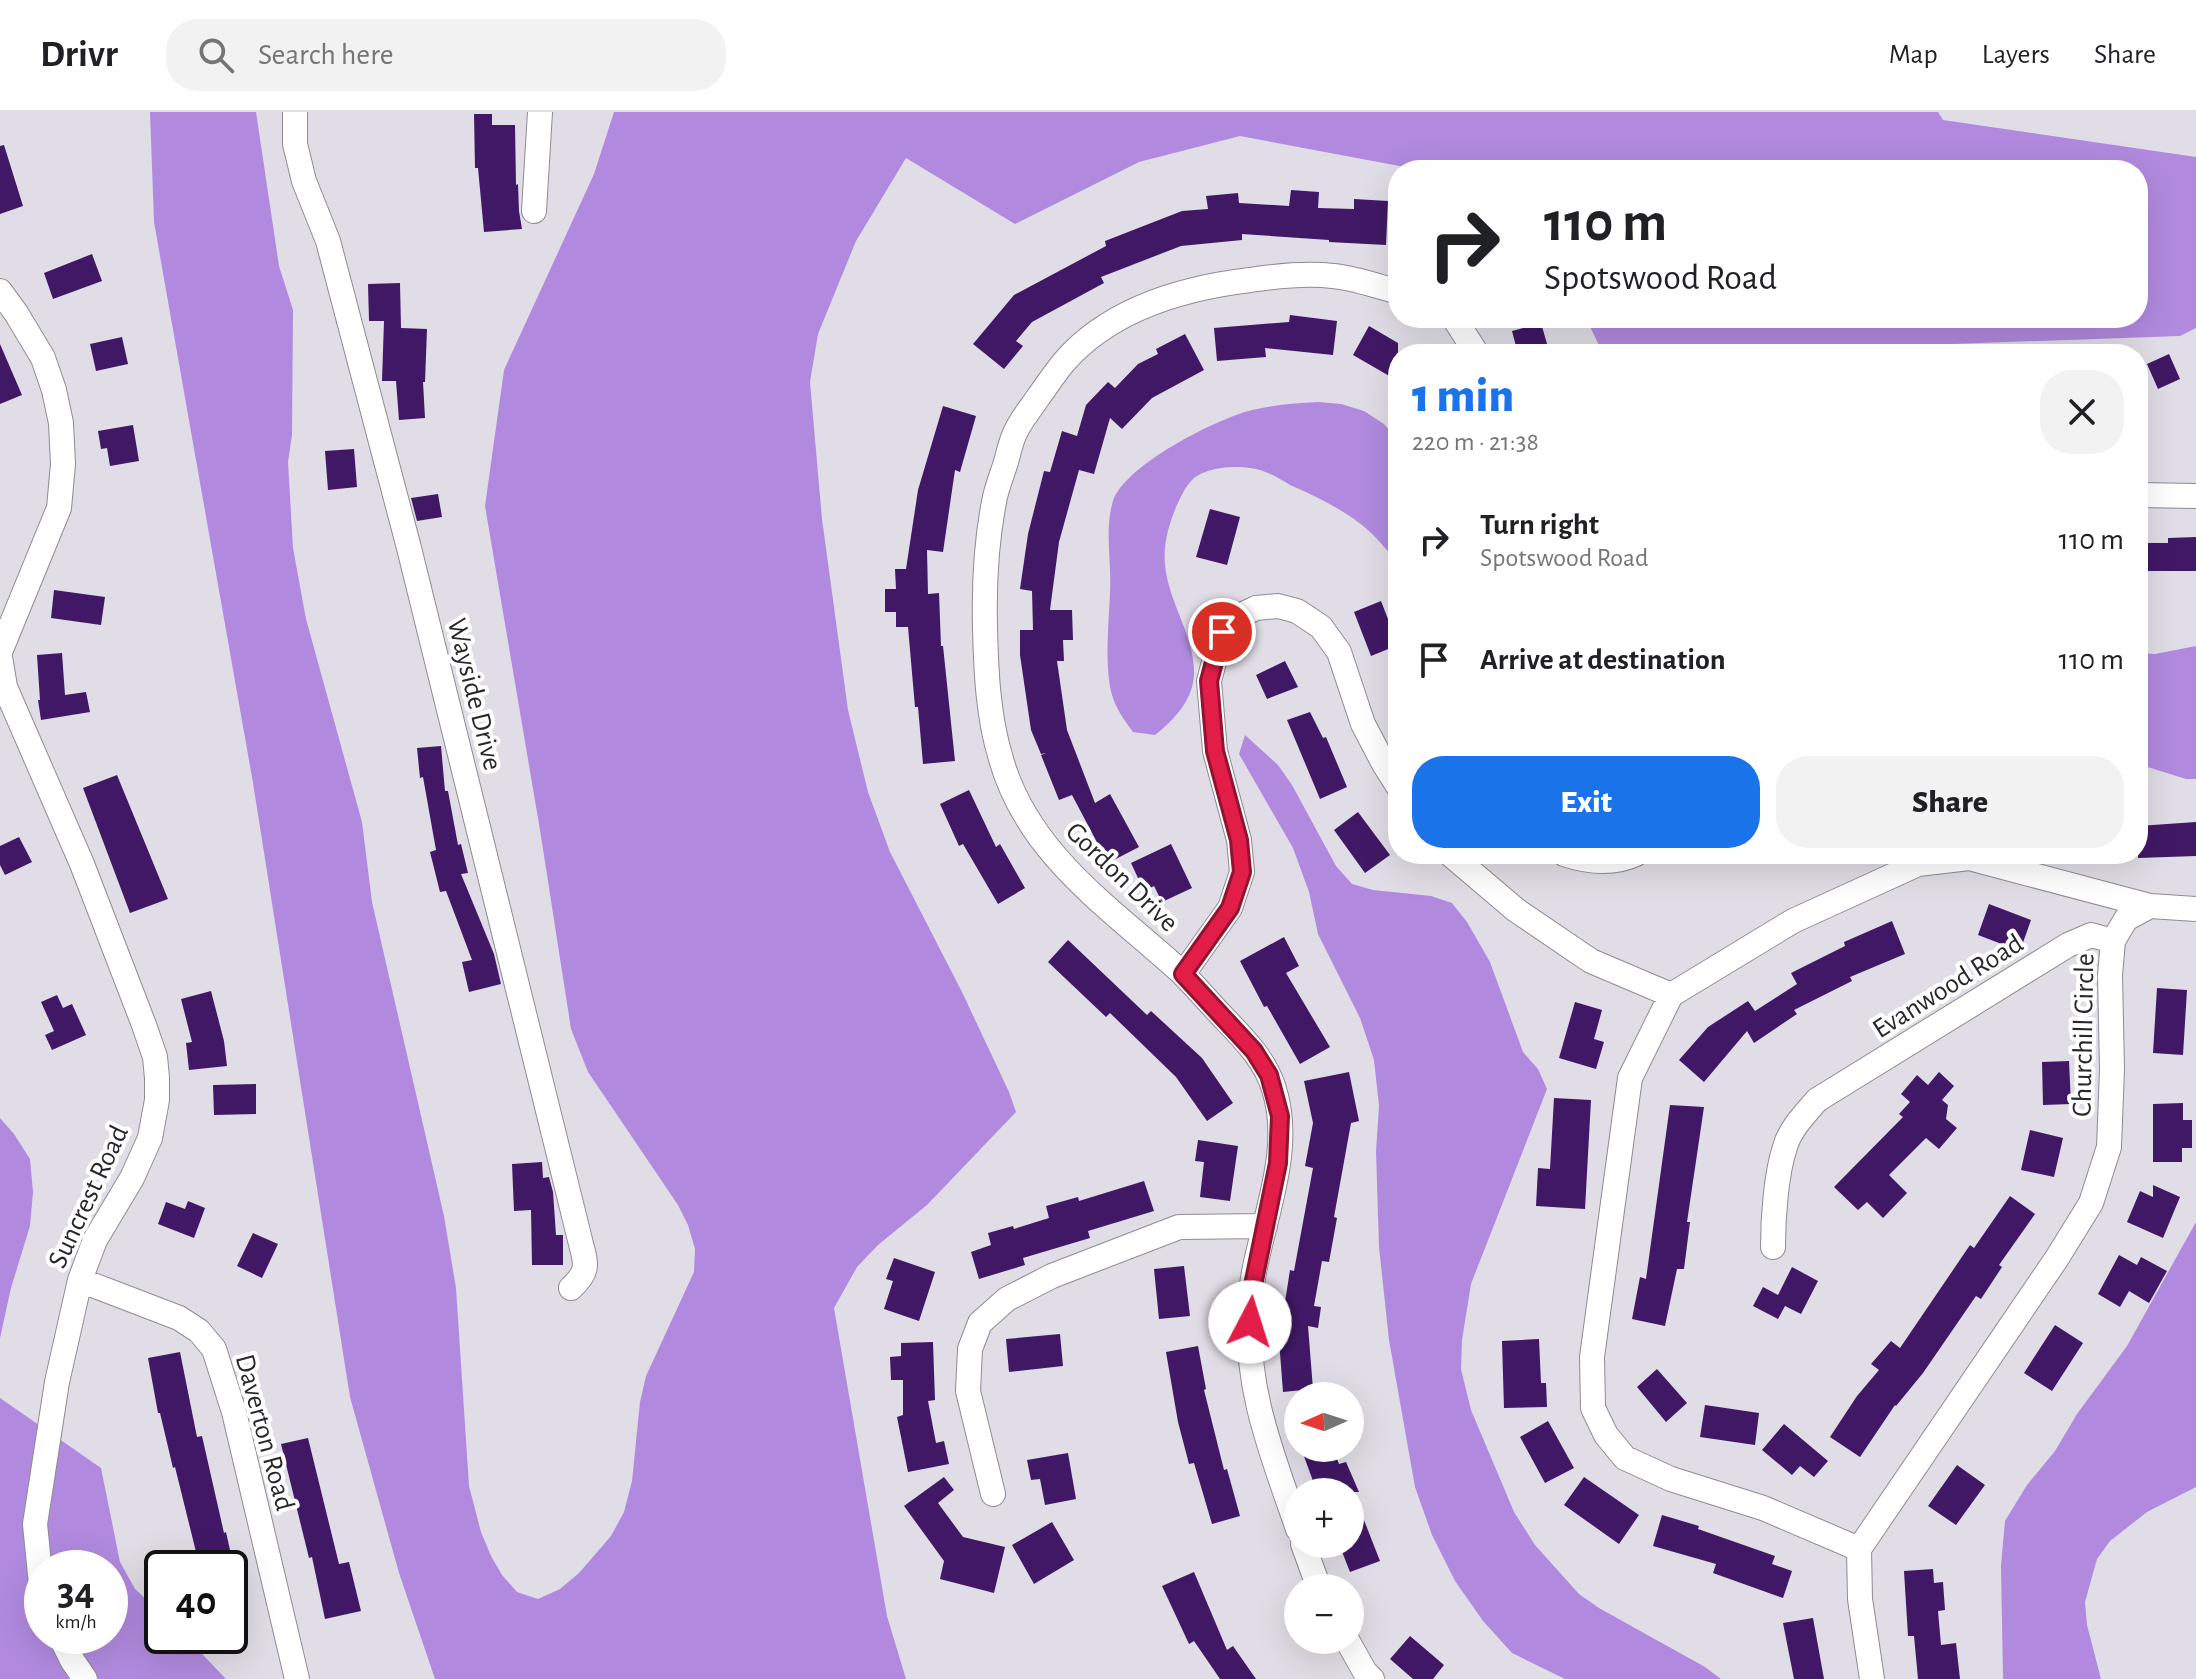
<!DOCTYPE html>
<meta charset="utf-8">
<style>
body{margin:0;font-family:"Alegreya Sans",sans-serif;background:#f2f2f2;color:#202124;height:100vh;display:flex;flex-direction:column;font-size:30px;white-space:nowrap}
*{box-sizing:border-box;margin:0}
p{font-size:26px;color:#757577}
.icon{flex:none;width:44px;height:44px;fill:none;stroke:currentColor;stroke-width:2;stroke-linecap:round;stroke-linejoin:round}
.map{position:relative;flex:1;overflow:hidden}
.sheet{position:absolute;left:1388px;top:232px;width:760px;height:520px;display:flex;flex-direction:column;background:#fff;border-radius:32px;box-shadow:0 8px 32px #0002}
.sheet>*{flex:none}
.hud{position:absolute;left:1388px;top:48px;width:760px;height:168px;border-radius:32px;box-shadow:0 8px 32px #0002;background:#fff;color:#202124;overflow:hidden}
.needle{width:52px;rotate:267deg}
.tools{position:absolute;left:1284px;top:1270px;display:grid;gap:16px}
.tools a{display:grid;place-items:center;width:80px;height:80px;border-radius:50%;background:#fff;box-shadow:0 8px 32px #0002;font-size:40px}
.speed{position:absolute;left:24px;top:1438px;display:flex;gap:16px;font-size:40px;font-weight:700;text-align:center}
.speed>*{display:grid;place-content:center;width:104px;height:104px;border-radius:50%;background:#fff;box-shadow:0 8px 32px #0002;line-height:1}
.speed small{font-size:20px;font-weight:400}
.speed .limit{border:4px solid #111;border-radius:12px;background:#fff;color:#111}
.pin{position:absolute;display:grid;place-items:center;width:68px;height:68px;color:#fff;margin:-34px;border:4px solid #fff;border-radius:50%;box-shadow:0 2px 8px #0007}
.me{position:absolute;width:88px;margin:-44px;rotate:5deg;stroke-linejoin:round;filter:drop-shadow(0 0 6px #0008)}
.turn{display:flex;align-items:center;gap:28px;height:168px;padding:0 24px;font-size:36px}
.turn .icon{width:104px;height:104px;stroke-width:2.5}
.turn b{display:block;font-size:56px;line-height:68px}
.round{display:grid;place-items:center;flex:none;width:84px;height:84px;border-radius:32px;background:#f2f2f2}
.summary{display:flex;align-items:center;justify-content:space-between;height:136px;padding:0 24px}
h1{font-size:48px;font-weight:800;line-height:60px;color:#1a73e8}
.action{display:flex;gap:16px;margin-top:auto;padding:16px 24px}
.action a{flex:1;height:92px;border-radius:32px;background:#1a73e8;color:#fff;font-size:32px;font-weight:800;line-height:92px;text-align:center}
.action a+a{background:#f2f2f2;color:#202124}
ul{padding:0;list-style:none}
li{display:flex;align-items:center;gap:24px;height:120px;padding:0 24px}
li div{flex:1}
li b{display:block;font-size:30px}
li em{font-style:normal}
header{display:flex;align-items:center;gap:48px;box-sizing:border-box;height:112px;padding:0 40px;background:#fff;border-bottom:2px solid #e0e0e0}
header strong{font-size:38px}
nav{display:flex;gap:44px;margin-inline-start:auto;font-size:28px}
.search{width:560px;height:72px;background:#f2f2f2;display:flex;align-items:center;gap:20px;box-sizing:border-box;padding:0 28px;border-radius:32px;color:#757577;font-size:30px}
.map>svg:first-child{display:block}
</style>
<header>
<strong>Drivr</strong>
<div class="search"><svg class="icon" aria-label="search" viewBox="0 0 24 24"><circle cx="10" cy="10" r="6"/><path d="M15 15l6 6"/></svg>Search here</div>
<nav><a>Map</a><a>Layers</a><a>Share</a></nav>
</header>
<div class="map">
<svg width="2196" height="1567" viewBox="0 0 2196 1567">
<rect width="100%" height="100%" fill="#e1dde6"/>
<path fill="#b18adf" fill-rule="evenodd" d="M150,0H256L279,154L293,198L292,323L288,350L293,436L306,507L362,710L372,790L444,1104L456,1176L469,1374L481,1420L491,1444L502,1463L517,1480L538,1487L560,1477L579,1461L611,1424L624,1400L632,1369L640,1290L646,1264L694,1160L695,1137L688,1113L678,1093L588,960L571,917L540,718L485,394L504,258L594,62L614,0H1938L1943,8L2196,45V216L2180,224L1952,232L1914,242H1603L1586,206H2138V58H1421L1240,24L1139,50L1015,112L906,46L856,129L818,222L810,270L822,407L848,598L868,680L890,740L962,880L1009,980L1016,1000L927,1093L878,1133L857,1155L834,1196L887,1504L906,1567H435L399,1461L350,1285L253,671L154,110Z
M1318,290L1341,292L1364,299L1384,312L1398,329V450C1388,440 1379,428 1369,419C1347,399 1317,385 1290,373C1282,368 1272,362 1263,359C1245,353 1214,353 1197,364C1188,369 1181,384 1177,393C1169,412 1163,432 1165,452C1168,491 1196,525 1194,564C1192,589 1174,608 1155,623L1133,620C1125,609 1116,597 1112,583C1104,554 1109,510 1110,480C1112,451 1104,418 1113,389C1125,353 1216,307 1252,298C1274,293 1296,291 1318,290Z
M2196,534V667H2186L2138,652V541L2155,542Z
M1245,623L1278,653L1292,673L1336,754L1352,772L1373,778L1431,784L1452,791L1467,810L1490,850L1523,940L1538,957L1547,977L1471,1172L1462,1228L1461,1257L1471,1298L1514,1400L1535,1433L1579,1482L1599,1496L1705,1555L1721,1567H1565L1512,1541L1483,1509L1455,1469L1432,1423L1415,1375L1389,1228L1379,1135L1376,1039L1379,994L1374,948L1360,906L1318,822L1309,780L1293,736L1239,642Z
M0,1006L14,1022L30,1047L33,1080L30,1114L11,1176L0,1226Z
M2196,1110V1375L2147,1400L2110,1429L2097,1447L2085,1490L2087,1513L2101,1567H2003L2001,1454L2005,1409L2027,1373L2055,1339L2077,1302L2127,1234Z
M0,1286L101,1356L120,1450L135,1477L162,1502V1524H185L226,1567H0ZM42,1456H110V1524H42Z"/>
<path fill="#411865" d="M474,2H492V13H515L516,73L518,72L519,99L522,117L484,120L478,56H475Z
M4,33L23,94L0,102V34Z
M1291,78L1319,80L1318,96L1354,97V87L1388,89L1386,133L1329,130V128L1242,122V128L1181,134L1101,165L1104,171L1032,210L1016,229L1023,234L1004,257L973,232L1014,183L1106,134L1105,129L1182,99L1208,97L1206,84L1238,81L1239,91L1289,94Z
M92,142L102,169L53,187L44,161Z
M400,171L401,216L427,217L425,270H423L425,306L399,308L396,269H382L384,209H369L368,172Z
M1290,203L1337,209L1333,243L1265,236L1266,245L1217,249L1214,216L1289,210Z
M1541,211L1550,242H1518L1512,219Z
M1369,214L1398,231V269L1353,243Z
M1185,222L1204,258L1152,286L1122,317L1110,306L1094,362L1079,358L1059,430L1050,498H1072L1073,528H1063L1064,549H1057L1067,618L1095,691L1110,682L1139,735L1108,751L1072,683L1059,688L1041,643L1046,641L1041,642L1031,618L1020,543V518H1033L1032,479L1020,477L1028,422L1044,359L1050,360L1062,319L1077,324L1086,293L1108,270L1115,276L1138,252L1158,242L1156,237Z
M122,225L128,252L96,259L90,232Z
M0,232L22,283L0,292Z
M2169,242L2180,267L2158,277L2147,252Z
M943,294L976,304L960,360L955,358L943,440L927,438L928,482L939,481L941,534H943L955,649L923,652L918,595H915L908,515H896V500H885V477H896L895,457H906L918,378Z
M133,313L139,349L110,354L107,336L101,337L98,319Z
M354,337L357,375L328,378L325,339Z
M438,382L442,405L417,409L411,386Z
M1210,397L1240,405L1227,453L1196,445Z
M2196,425V459H2138V431H2168V426Z
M54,478L105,485L101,513L51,506Z
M1381,489L1398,533L1371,544L1354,500Z
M62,541L65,583L86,580L90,600L41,608L38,588H40L37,543Z
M1285,549L1298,575L1267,587L1256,563Z
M1310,600L1323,626L1326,625L1347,675L1320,687L1287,608Z
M441,634L445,679H448L458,733L461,732L468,761L461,762L494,842L501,872L469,880L462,850L472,848L446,779L440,780L430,740L436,738L423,665L420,666L417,636Z
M117,663L168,787L130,801L83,676Z
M969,678L996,735L1000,732L1025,776L998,792L963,732L959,734L940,692Z
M1358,700L1390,743L1365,761L1334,718Z
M2196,710V744L2138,746V714Z
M19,725L32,750L5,763L0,753V734Z
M1171,732L1192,776L1162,790L1154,774L1144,779L1131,751Z
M1989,792L2031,808L2020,839L1978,823Z
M1892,809L1905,842L1850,865L1852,869L1794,898L1797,902L1754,931L1747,919L1704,970L1679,948L1708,915L1748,889L1755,899L1797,872L1791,861L1845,834L1844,830Z
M1284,825L1299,854L1286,861L1330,935L1300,952L1267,894L1264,895L1240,849Z
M1068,828L1147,903L1151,899L1202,946L1233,991L1207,1009L1176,965L1110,901L1106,905L1048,850Z
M2157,876L2187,878L2183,943L2153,941Z
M211,879L224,929L227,954L189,958L186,931L192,930L181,887Z
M57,883L63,896L72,892L86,923L52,938L45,923L54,919L41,890Z
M1575,890L1602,898L1594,927L1604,930L1596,957L1559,946Z
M2069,949L2071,992L2043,993L2042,950Z
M1349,960L1359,1009L1351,1011L1334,1105L1337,1106L1329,1150L1322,1149L1314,1194L1321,1195L1318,1216L1308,1214L1313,1277L1283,1280L1279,1228L1290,1158L1294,1159L1313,1056L1305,1054L1313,1011L1304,969Z
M1939,960L1954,974L1942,988L1948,993L1946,1007L1957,1016L1939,1037L1926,1026L1889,1063L1907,1081L1883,1106L1867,1090L1858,1098L1834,1075L1903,1005L1899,1002L1910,990L1901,982L1917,963L1928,973Z
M256,972V1002L214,1003L213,973Z
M1554,986L1591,988L1585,1097L1536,1094L1538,1056L1550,1057Z
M2183,991V1008H2192V1036H2182V1050H2153V992Z
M1670,993L1704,995L1687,1110H1690L1684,1157H1677L1665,1214L1632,1207L1640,1165L1646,1167Z
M2030,1018L2063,1026L2054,1065L2021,1058Z
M1198,1028L1238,1034L1230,1089L1200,1085L1204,1050L1195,1049Z
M542,1050L543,1066L549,1065L553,1080L556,1123H563V1153H532L531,1098L514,1099L512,1052Z
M1144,1069L1154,1099L1088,1119L1090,1126L1023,1146L1025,1153L979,1167L971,1140L991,1133L988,1121L1013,1114L1014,1117L1049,1106L1046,1094L1078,1085L1079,1089Z
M2153,1073L2180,1085L2163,1126L2127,1110L2140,1079L2153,1085Z
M2010,1084L2035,1102L1999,1153L2002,1155L1981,1187L1976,1184L1923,1261L1896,1294L1895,1293L1860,1345L1830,1325L1857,1284L1879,1258L1871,1252L1891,1229L1900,1236L1970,1133L1974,1136Z
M188,1089L205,1096L194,1126L158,1112L166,1090L185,1097Z
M253,1121L278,1132L262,1166L237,1154Z
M2119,1143L2137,1153L2141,1145L2167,1159L2149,1191L2129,1179L2120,1195L2098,1182Z
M894,1146L935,1160L919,1209L884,1197L893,1169L886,1167Z
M1184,1154L1190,1204L1159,1207L1154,1157Z
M1792,1155L1818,1169L1801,1202L1785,1194L1778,1207L1753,1194L1763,1175L1778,1183Z
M2055,1213L2083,1231L2052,1279L2024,1261Z
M1060,1222L1063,1254L1009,1260L1006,1227Z
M1539,1227L1541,1271H1546L1547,1295L1504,1296L1502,1229Z
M933,1230L935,1288L928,1289L936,1331L944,1329L949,1352L908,1360L897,1305L903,1303V1268H891L890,1245L901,1244V1231Z
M1198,1234L1206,1277L1204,1278L1224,1358L1227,1357L1240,1404L1212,1412L1194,1351L1189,1352L1178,1310L1166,1240Z
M180,1240L197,1325L202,1324L224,1421L226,1420L234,1456H200L175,1355L173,1356L160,1301H158L148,1246Z
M1657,1257L1687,1291L1666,1310L1637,1275Z
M1705,1293L1759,1301L1755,1333L1700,1325Z
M1548,1309L1574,1356L1545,1371L1520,1325Z
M1784,1312L1828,1349L1814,1365L1800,1354L1792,1363L1762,1338Z
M308,1326L339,1452L349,1450L361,1499L325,1507L312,1445L309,1446L281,1332Z
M1301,1336H1333L1339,1352L1346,1350L1359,1380H1353L1380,1449L1350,1460L1339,1432H1350V1380H1317Z
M1068,1341L1076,1387L1045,1393L1040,1367L1031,1368L1027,1348Z
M1957,1353L1985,1373L1956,1413L1928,1394Z
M944,1365L954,1378L938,1391L963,1425L1005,1435L994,1481L940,1467L944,1449L904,1394Z
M1584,1365L1639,1403L1619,1432L1564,1393Z
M1662,1403L1699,1414L1698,1417L1775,1444L1772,1452L1792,1459L1783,1486L1713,1461L1716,1452L1653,1434Z
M1052,1410L1074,1448L1034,1472L1012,1433Z
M1933,1457L1934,1471L1943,1470L1945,1498L1938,1499L1941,1533L1956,1531L1960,1567H1918L1914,1524H1908L1904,1459Z
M1194,1460L1227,1538L1233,1534L1256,1567H1220L1194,1529L1189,1532L1162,1474Z
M1813,1506L1824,1567H1794L1783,1511Z
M1410,1524L1444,1553L1433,1567H1413L1390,1547Z"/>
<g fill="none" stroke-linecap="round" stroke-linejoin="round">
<g stroke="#8e8b93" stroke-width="26">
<path id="minor" d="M295,0V32L304,69L328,129L409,436L581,1132C587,1154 588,1160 571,1176
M534,99L540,0
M0,179L16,201L43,246L54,278L61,311L63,352L59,396L0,540
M1454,206L1477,242
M2138,383L2196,384
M0,545L5,575L82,752L144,913L155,945L157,966V988L150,1026L132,1066L95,1128L80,1168L57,1270L35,1412L42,1482
M1450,742L1516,798L1591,849L1671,883
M1564,742C1588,750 1613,753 1636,742
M1183,862L1230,796L1242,760L1239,728L1215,639L1209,569L1222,520L1239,504L1256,496L1278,494L1297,499L1321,515L1339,540L1363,612L1384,652L1398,674
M1773,1135C1773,1106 1776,1062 1785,1035C1790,1017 1805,1002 1817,988L2068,833L2091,823L2113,829
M80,1168L179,1206L199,1219L214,1237L234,1300L297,1567
M993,1382L968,1279L970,1237L980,1211L1007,1187L1052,1164L1179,1115L1265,1114
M1298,1417C1271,1339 1244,1275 1250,1190C1255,1121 1296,1046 1274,977C1265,947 1242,925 1221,903C1208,889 1195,874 1181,860C1112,797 1028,743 1001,647C988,605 986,559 985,515C984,474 986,431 994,390C996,377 1002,363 1006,350C1009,340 1011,328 1016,319C1022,306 1032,295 1039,284C1047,273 1055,261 1064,250C1110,197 1183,176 1250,168C1277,164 1306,161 1333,164C1355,166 1377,174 1398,180
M1303,1432L1319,1476
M1859,1437L1763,1396L1671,1367L1625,1346L1606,1323L1593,1296L1592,1245L1630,966L1671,883L1793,809L1918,752L1969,746L2150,794L2196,797
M1859,1437L2057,1146L2091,1091L2109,1035L2112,957L2110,863L2113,829L2126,807L2150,794
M1859,1437L1860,1487L1872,1567
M60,1524L72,1548L85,1567
M1347,1528L1365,1560L1372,1567"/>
</g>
<use href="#minor" stroke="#fff" stroke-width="24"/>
</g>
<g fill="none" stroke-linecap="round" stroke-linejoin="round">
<g stroke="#92132f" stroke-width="20">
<path id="route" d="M1222,520L1209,569L1215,639L1239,728L1242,760L1230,796L1183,862L1254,939L1269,963L1280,1004L1278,1051L1250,1188V1210"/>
</g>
<use href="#route" stroke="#e11d48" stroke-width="14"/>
</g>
<g text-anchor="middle" stroke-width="8" stroke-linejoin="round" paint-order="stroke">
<g font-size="28" fill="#28272a" stroke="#fff">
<text transform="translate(476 582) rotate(76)" y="10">Wayside Drive</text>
<text transform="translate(1123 764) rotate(44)" y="10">Gordon Drive</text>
<text transform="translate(1947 873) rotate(-32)" y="10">Evanwood Road</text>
<text transform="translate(2082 923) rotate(-89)" y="10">Churchill Circle</text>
<text transform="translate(87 1084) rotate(-65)" y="10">Suncrest Road</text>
<text transform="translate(266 1320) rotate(75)" y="10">Daverton Road</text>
</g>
</g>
</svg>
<div class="tools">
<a><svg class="needle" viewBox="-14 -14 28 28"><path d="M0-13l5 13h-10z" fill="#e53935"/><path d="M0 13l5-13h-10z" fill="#757577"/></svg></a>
<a>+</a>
<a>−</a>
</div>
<div class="speed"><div>34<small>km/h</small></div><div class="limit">40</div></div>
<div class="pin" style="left:1222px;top:520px;background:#d93025"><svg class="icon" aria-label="arrive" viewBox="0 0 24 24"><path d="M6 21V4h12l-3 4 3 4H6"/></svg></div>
<svg class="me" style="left:1250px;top:1210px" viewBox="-20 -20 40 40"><circle r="19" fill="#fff"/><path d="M0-13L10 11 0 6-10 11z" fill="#e11d48"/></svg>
<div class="hud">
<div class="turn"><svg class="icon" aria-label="right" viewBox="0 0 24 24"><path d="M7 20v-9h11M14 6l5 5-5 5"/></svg><div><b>110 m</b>Spotswood Road</div></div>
</div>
<section class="sheet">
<div class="summary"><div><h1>1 min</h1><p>220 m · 21:38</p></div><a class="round"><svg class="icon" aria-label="close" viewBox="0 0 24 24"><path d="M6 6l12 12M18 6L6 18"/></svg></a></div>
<ul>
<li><svg class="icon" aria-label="right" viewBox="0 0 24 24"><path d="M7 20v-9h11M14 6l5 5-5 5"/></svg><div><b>Turn right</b><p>Spotswood Road</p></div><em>110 m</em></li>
<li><svg class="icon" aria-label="arrive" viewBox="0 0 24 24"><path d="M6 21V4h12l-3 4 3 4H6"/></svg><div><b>Arrive at destination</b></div><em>110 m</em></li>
</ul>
<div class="action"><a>Exit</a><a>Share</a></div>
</section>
</div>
